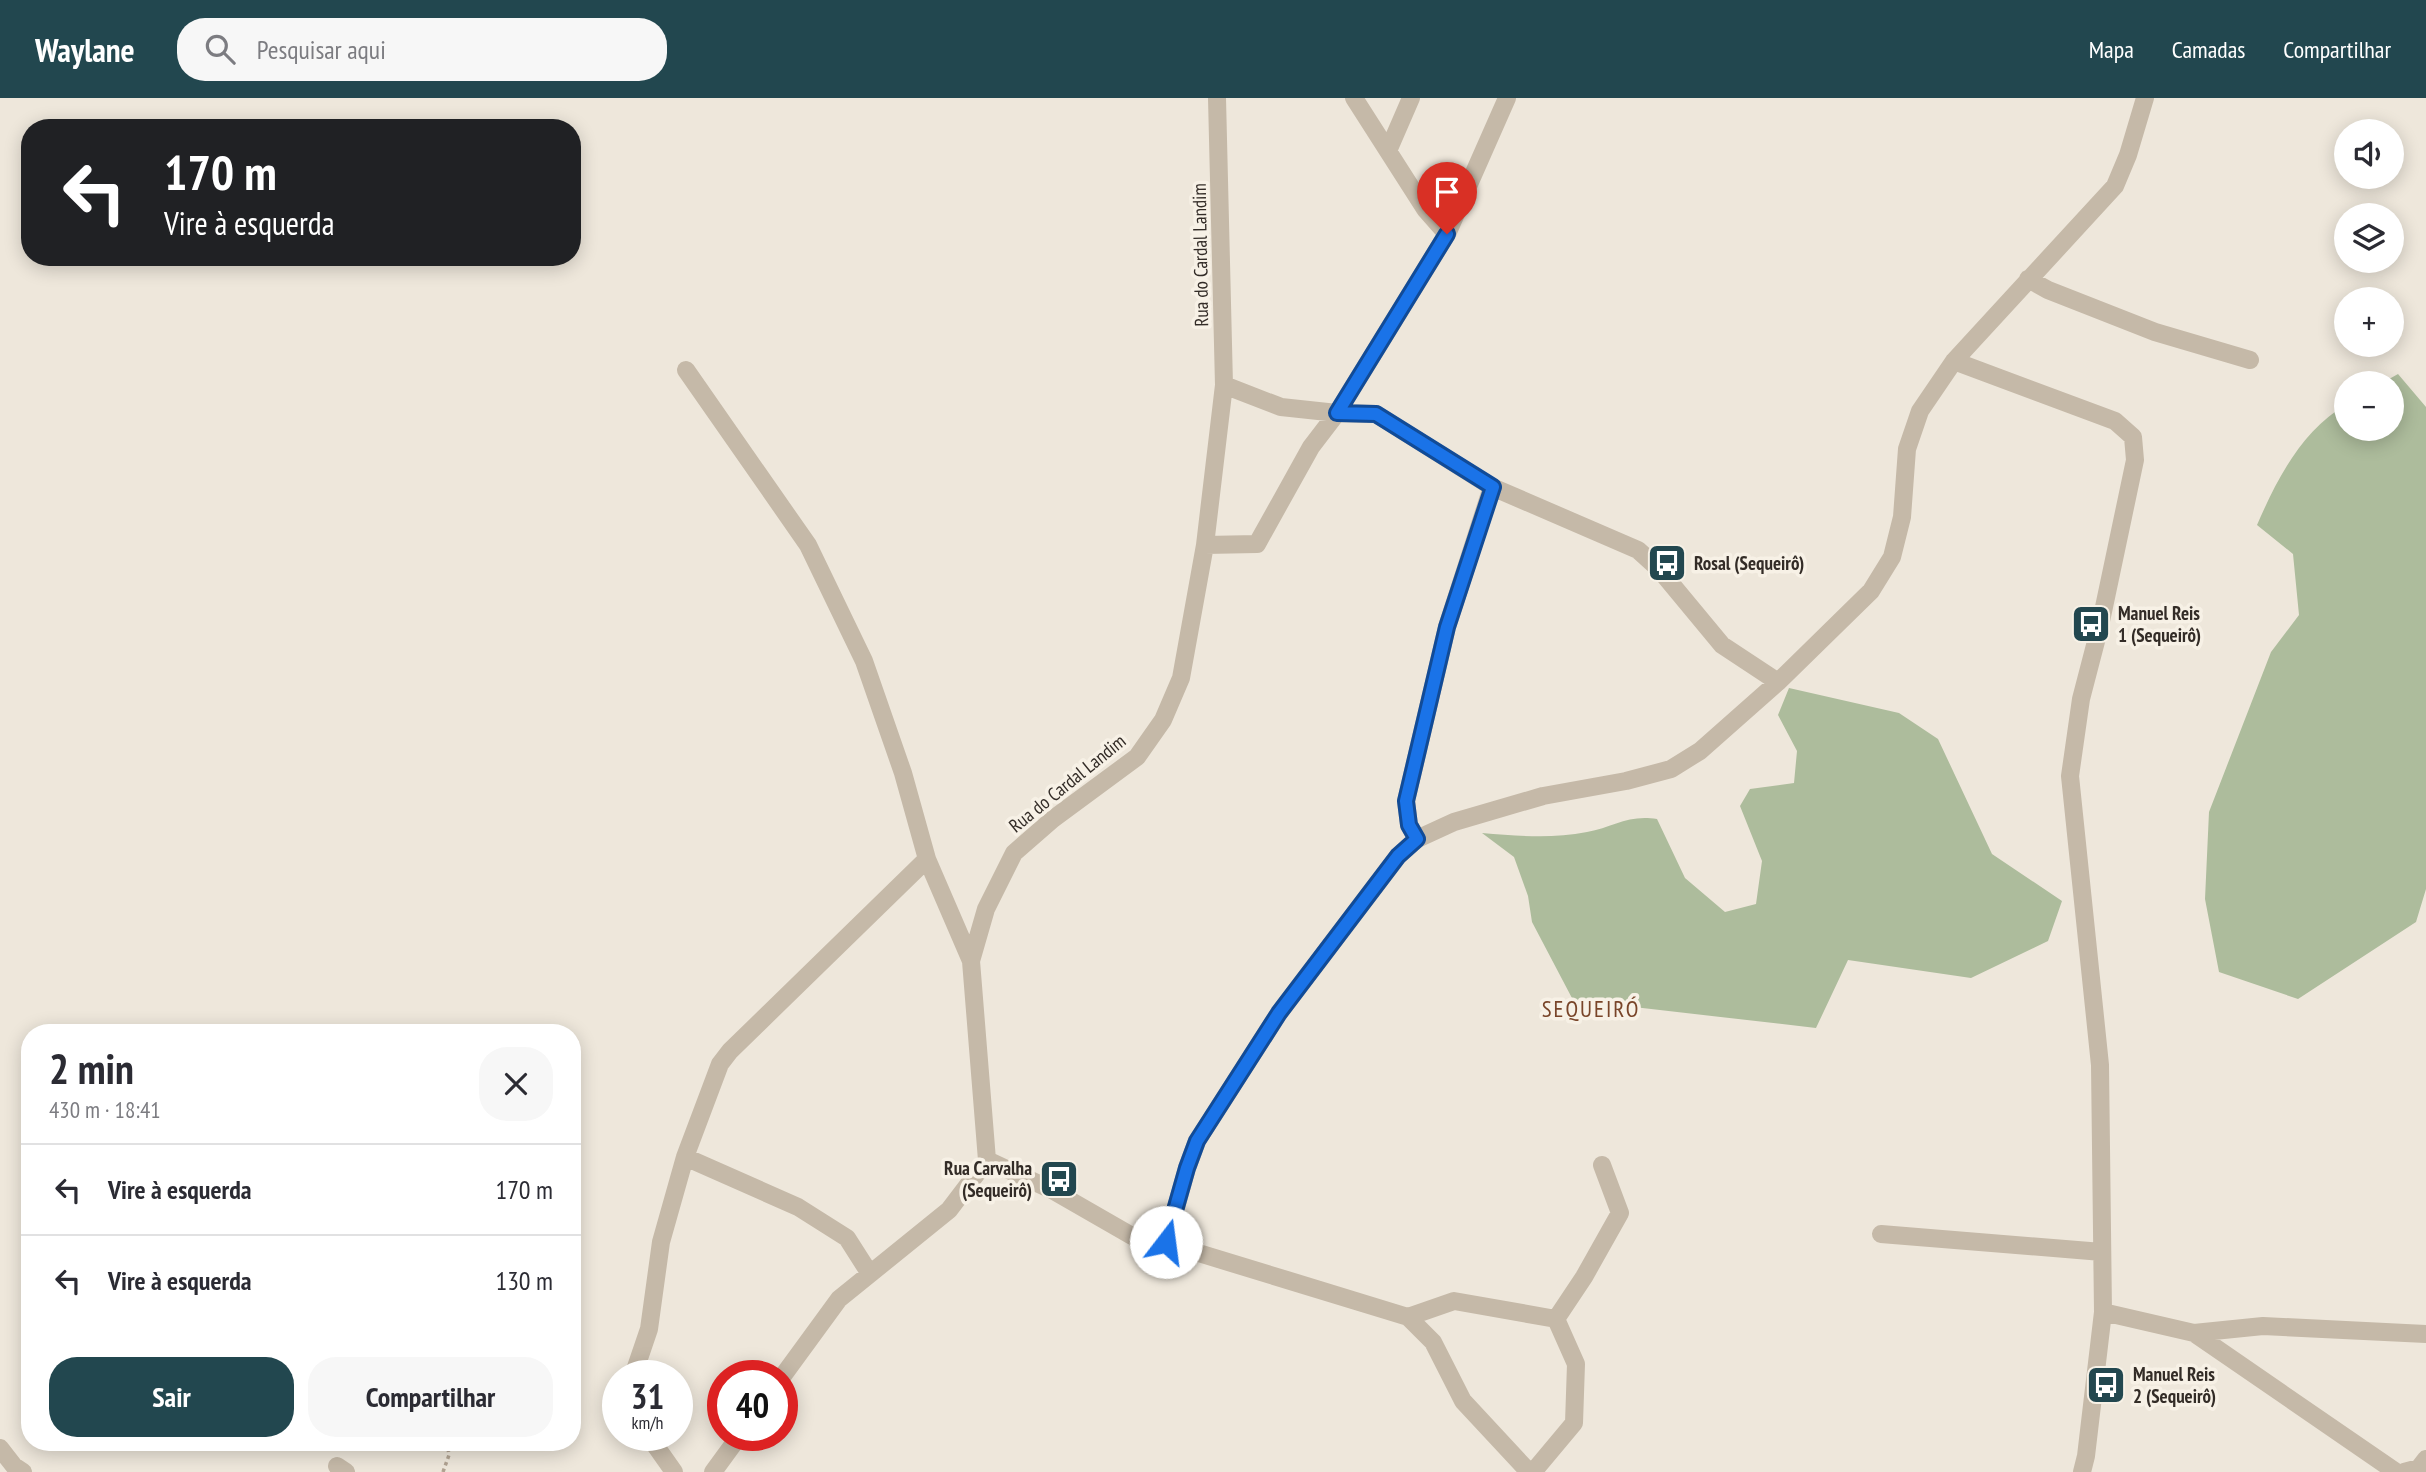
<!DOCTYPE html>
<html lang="pt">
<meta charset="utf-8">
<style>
body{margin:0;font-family:"PT Sans Narrow",sans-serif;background:#f7f7f7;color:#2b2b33;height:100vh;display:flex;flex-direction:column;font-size:26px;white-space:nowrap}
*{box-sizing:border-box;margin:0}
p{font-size:23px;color:#7c7c81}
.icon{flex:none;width:38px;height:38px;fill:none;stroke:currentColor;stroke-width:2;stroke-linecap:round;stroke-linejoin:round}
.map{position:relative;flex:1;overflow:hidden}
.panel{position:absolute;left:21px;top:926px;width:560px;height:427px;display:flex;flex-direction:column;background:#fff;border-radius:28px;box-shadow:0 4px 18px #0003}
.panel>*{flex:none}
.banner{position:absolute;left:21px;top:21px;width:560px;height:147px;border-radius:28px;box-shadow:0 4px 18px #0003;background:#202124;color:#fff;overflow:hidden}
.buttons{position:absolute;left:2334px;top:21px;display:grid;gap:14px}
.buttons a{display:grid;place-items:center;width:70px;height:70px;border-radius:50%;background:#fff;box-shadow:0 4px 18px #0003;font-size:35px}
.speed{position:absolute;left:602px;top:1262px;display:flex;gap:14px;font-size:35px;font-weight:700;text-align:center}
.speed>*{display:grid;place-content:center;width:91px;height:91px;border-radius:50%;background:#fff;box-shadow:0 4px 18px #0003;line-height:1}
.speed small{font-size:18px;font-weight:400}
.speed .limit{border:10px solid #d22;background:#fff;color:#111}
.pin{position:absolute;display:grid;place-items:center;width:60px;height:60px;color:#fff;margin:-72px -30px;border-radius:50% 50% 50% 0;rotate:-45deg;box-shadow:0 0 7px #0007}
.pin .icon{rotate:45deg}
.me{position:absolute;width:77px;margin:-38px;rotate:15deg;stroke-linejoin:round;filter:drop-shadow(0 0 5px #0008)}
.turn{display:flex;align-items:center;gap:24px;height:147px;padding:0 28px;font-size:32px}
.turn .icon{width:91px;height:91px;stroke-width:2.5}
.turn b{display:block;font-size:49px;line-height:60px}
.round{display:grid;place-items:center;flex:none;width:74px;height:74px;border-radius:28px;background:#f7f7f7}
.overview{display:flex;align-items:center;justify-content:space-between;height:119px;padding:0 28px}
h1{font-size:42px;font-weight:800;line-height:52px}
.action{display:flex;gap:14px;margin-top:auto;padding:14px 28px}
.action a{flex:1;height:80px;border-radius:28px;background:#22474f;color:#fff;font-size:28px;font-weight:800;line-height:80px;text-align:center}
.action a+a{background:#f7f7f7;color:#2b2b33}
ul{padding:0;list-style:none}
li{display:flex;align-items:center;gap:21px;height:91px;padding:0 28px;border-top:2px solid #e1e1e2}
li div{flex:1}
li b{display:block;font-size:26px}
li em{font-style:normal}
header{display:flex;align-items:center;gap:42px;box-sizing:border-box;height:98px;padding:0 35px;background:#22474f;color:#fff}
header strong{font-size:33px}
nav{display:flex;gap:38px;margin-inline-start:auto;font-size:24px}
.search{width:490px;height:63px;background:#f7f7f7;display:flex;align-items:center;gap:18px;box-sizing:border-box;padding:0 24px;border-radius:28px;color:#7c7c81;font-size:26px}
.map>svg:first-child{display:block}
</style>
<header>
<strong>Waylane</strong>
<div class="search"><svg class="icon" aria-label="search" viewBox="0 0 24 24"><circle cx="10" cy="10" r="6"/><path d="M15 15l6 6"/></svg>Pesquisar aqui</div>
<nav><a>Mapa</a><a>Camadas</a><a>Compartilhar</a></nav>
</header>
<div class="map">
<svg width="2426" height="1374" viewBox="0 0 2426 1374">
<rect width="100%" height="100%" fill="#eee7db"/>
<path fill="#adbc9c" d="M2398,276L2426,309V791L2416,824L2298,901L2219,874L2205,801L2209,714L2271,554L2299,517L2293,456L2257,427C2277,381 2302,332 2347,306V331H2392V285H2382Z
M1789,590L1899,615L1938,641L1992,756L2062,803L2048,843L1971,880L1848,862L1816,930L1573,902L1532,824L1528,798L1514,759L1482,735C1518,738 1552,741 1587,734C1613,729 1629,716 1657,721L1685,780L1725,814L1756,806L1762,763L1740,708L1750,691L1794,685L1797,653L1778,617Z"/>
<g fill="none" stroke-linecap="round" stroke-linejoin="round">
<path stroke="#b1a392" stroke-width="3.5" stroke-dasharray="3.5 3.5" stroke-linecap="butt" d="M443,1374L449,1357L447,1344"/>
<path stroke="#c5b9a8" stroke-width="18" d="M1354,0L1425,111L1447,136
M1388,53L1411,0
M2028,181L2048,192L2155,234L2250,262
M1954,263L2115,323L2133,339L2135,362L2100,528L2081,601L2070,678L2100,967L2103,1214L2086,1358L2082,1374
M686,272L808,447L864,563L903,675L927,761L971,863
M1224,287L1281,309L1337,315L1376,316L1492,389L1638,452L1659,471L1722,547L1778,584
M1205,447L1257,446L1311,349L1337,315L1447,136L1507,0
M1417,741L1409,727L1406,703L1447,529L1492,389
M685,1059L798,1109L847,1140L870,1176
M987,1062L1052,1092L1132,1138L1166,1145L1408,1219L1433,1244L1463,1303L1529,1374
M1881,1136L2102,1154
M1166,1145L1187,1070L1197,1043L1279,915L1398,758L1417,741L1454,724L1543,698L1626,683L1671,671L1700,653L1778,584L1871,493L1892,459L1902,419L1907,351L1920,313L1954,263L2115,88L2128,57L2145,0
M2103,1214L2194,1235L2263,1228L2426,1236
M1408,1219L1454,1203L1556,1221L1576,1266L1574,1325L1533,1374
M1556,1221L1584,1179L1620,1115L1602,1067
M2194,1235L2396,1374
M633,1278L649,1231L661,1144L685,1059L720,966L730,953L927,761
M782,1279L839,1201L949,1112L987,1062L971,863L986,811L1014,755L1053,721L1137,659L1163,622L1181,580L1205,447L1224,287L1217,0
M648,1337L674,1374
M0,1350L14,1368L23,1374
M337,1368L346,1374
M713,1374L740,1337
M2404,1374L2419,1370L2426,1361"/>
</g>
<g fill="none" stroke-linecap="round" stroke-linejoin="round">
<g stroke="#114b97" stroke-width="18">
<path id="route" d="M1166,1144L1187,1070L1197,1043L1279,915L1398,758L1417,741L1409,727L1406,703L1447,529L1493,389L1376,316L1337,315L1447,136"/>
</g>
<use href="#route" stroke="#1a73e8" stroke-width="12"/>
</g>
<defs>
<g id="bus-square" transform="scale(2.0125)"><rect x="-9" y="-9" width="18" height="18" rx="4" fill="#22474f" stroke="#f7f1e6"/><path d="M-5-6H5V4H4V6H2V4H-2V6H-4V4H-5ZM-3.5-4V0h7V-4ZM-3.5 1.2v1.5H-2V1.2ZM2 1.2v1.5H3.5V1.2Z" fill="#fff"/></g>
</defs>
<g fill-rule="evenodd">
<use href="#bus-square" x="1667" y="465"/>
<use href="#bus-square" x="2091" y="526"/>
<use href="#bus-square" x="1059" y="1081"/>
<use href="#bus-square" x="2106" y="1287"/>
</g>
<g text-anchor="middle" stroke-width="7" stroke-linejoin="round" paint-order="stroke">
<g font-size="19" fill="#332c27" stroke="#f7f1e6">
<text transform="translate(1200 157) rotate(-91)" y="7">Rua do Cardal Landim</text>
<text transform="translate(1067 685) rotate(-39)" y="7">Rua do Cardal Landim</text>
</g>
<g font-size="19" font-weight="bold" fill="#332c27" stroke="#f7f1e6" text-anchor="start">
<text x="1694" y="472">Rosal (Sequeirô)</text>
<text x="2118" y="522">Manuel Reis<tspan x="2118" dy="22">1 (Sequeirô)</tspan></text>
<text x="1032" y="1077" text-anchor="end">Rua Carvalha<tspan x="1032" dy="22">(Sequeirô)</tspan></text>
<text x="2133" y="1283">Manuel Reis<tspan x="2133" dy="22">2 (Sequeirô)</tspan></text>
</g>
<g font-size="23" letter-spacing="2" fill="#794529" stroke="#f7f1e6">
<text x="1591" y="919">SEQUEIRÓ</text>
</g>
</g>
</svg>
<div class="buttons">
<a><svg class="icon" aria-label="sound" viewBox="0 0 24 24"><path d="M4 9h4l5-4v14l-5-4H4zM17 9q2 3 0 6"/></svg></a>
<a><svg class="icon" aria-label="layers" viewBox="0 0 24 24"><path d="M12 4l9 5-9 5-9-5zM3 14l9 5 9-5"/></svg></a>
<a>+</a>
<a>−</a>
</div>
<div class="speed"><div>31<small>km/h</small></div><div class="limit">40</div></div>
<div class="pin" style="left:1447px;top:136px;background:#d93025"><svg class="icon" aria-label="arrive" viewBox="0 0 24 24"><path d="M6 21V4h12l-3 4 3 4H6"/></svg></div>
<svg class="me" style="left:1166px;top:1144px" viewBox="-20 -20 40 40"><circle r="19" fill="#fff"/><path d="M0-13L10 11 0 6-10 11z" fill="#1a73e8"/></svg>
<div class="banner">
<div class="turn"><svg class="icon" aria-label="left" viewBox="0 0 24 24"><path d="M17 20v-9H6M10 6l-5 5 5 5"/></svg><div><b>170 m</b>Vire à esquerda</div></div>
</div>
<section class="panel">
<div class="overview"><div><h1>2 min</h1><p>430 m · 18:41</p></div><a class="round"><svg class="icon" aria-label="close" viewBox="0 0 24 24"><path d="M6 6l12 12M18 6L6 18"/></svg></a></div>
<ul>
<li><svg class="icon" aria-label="left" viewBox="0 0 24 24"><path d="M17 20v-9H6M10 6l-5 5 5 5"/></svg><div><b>Vire à esquerda</b></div><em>170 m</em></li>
<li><svg class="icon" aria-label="left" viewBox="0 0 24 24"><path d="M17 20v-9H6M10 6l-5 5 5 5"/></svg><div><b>Vire à esquerda</b></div><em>130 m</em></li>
</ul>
<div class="action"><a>Sair</a><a>Compartilhar</a></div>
</section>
</div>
